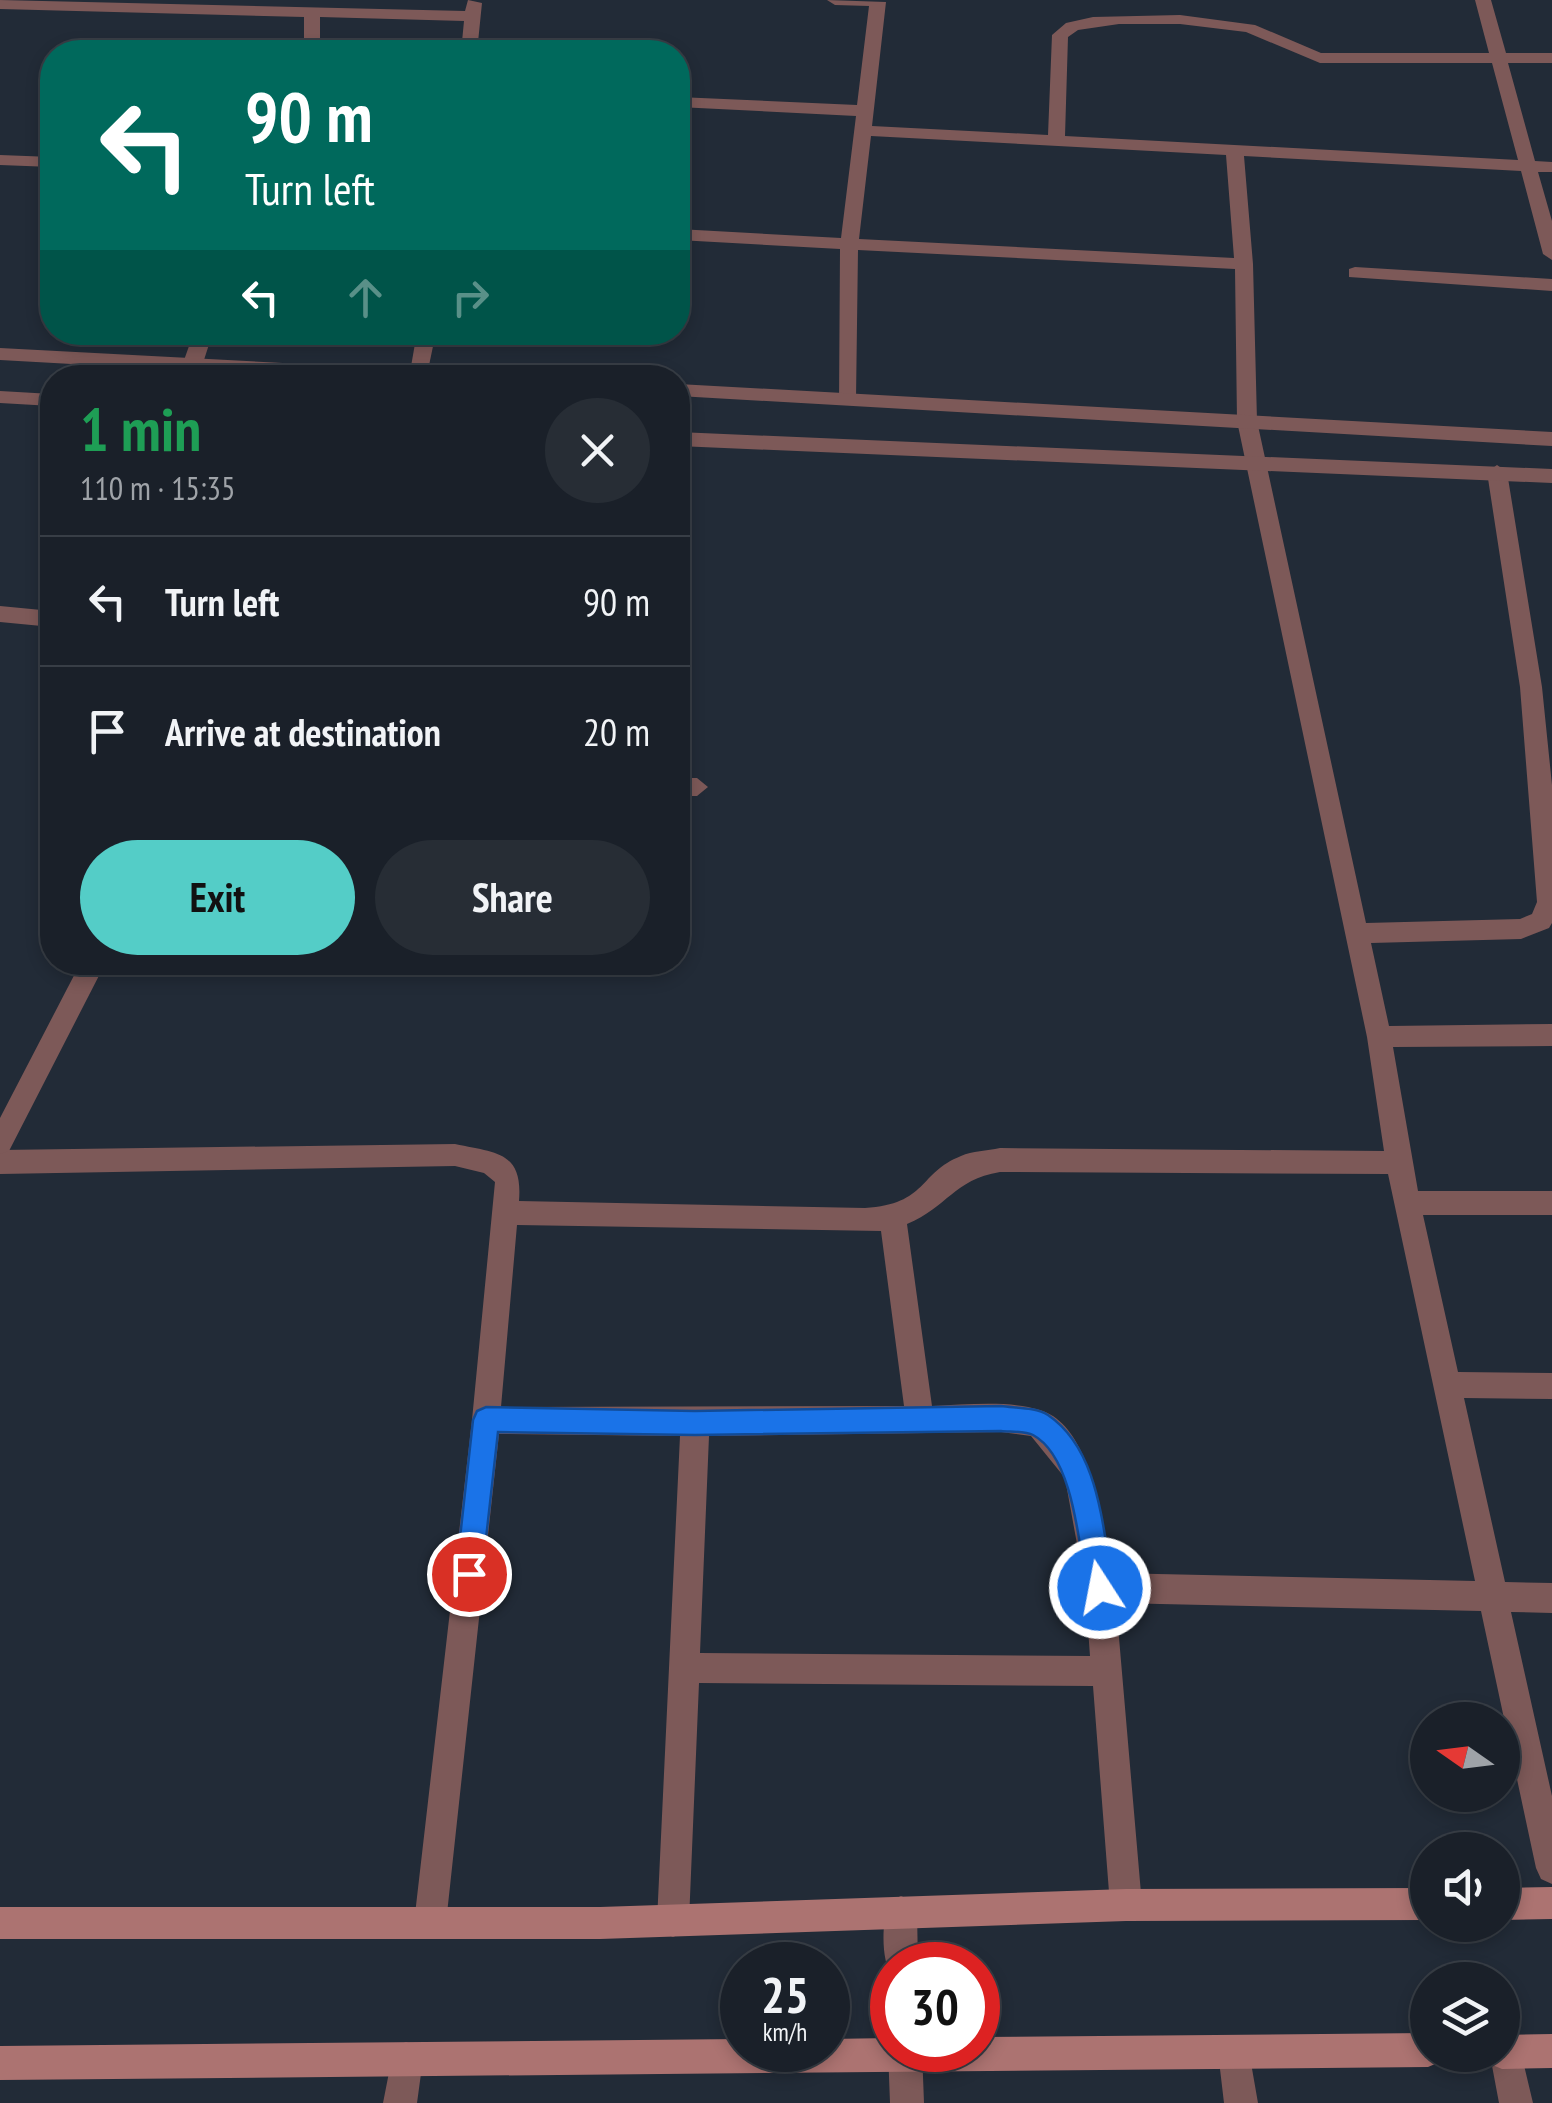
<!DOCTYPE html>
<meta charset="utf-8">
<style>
body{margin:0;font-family:"PT Sans Narrow",sans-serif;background:#272d35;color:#f1f3f6;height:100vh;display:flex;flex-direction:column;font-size:38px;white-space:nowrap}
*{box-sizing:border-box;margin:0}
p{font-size:32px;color:#9fa3a8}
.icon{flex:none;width:55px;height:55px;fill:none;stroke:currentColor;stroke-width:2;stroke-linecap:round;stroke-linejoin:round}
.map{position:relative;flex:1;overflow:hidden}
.side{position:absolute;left:40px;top:365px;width:650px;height:610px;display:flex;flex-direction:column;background:#1a2029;border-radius:40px;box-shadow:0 5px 15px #0003,0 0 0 2px #383e46}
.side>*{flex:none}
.top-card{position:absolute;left:40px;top:40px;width:650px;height:305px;border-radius:40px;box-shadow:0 5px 15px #0003,0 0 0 2px #383e46;background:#00695c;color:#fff;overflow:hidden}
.needle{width:65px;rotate:284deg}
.fabs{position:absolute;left:1410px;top:1702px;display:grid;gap:20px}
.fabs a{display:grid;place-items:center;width:110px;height:110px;border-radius:50%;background:#1a2029;box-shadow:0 5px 15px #0003,0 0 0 2px #383e46;font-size:50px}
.speed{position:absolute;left:720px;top:1942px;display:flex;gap:20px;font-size:50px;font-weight:700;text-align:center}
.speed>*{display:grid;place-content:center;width:130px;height:130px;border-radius:50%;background:#1a2029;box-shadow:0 5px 15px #0003,0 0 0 2px #383e46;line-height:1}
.speed small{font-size:25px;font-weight:400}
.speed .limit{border:15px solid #d22;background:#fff;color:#111}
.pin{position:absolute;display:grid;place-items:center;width:85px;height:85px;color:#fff;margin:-42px;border:5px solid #fff;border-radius:50%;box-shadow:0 2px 10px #0007}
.me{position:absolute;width:110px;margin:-55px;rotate:349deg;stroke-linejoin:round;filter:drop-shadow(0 0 8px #0008)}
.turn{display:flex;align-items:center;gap:35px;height:210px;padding:0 40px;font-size:45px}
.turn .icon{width:130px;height:130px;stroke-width:2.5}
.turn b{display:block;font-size:70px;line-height:85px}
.lanes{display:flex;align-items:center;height:95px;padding:0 40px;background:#0003;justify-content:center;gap:50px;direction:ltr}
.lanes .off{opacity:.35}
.round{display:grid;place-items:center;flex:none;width:105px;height:105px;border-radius:52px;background:#272d35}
.summary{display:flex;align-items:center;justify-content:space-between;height:170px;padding:0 40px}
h1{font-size:60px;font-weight:700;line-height:75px;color:#1e9e55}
.action{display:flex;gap:20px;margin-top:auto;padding:20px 40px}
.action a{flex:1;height:115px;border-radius:60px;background:#54cdc7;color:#111;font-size:40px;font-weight:700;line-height:115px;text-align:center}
.action a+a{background:#272d35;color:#f1f3f6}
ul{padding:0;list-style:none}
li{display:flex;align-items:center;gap:30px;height:130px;padding:0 40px;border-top:2px solid #383e46}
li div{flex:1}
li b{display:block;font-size:38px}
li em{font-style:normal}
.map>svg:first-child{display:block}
</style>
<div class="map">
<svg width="1552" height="2103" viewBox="0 0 1552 2103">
<rect width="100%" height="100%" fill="#222b37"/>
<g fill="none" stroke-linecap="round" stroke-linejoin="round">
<path fill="#7d5958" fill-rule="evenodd" d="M0,0L465,11L468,0L482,3L477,52H461L464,21L320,17V52H304V17L0,9Z
M827,0L886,2L872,126L1048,135L1052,35L1066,23L1093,17L1180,15L1255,25L1321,53H1489L1475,0H1491L1506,53H1552V63H1508L1535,161L1552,162V172H1538L1552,221V260L1543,254L1521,171L1244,156L1253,264L1257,421L1366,923L1520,919L1532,914L1537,902L1520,687L1487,472L1497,465L1507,472L1542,687L1552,785V923L1549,928L1521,939L1371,943L1389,1026L1552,1024V1046L1393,1047L1418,1191H1552V1215H1423L1458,1372L1552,1373V1399L1464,1398L1505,1582L1552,1583V1613L1511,1612L1552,1796V1884L1541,1879L1536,1868L1481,1611L1116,1603L1142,1905L1137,1916L1126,1921L1115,1916L1110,1905L1093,1686L699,1683L689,1921L684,1932L673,1937L662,1932L657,1921L680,1436L499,1434L446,1923L441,1934L430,1939L419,1934L414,1923L472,1420L495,1182L484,1173L455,1166L0,1174V1150L455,1144C496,1153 523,1151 519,1201L865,1208C928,1204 918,1173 961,1156C972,1151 987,1151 1000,1148L1384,1151L1367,1037L1237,421L1235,269L858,250L856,399L853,404H839L840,249L678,240V229L841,238L856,116L678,107V97L857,105L869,6L835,5ZM1119,24H1180L1246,32L1320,63H1492L1518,160L1065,136L1068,37L1078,30ZM871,136L1226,155L1234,258L859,239ZM1000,1172L1388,1174L1475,1581L1112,1573C1103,1528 1093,1426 1040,1410C1006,1400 967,1405 932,1406L907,1224C948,1207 953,1180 1000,1172ZM517,1225L881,1231L904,1406L501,1407ZM1001,1432L1031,1436L1065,1478L1085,1588L1090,1656L700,1653L709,1436Z
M0,155L52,157V167L0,165Z
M1355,267L1552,279V291L1349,277V269Z
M194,332H213L203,363L193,369L183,363Z
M417,332H436L427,375L409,378Z
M0,606L52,611V627L0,622Z
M678,778H697L708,787L697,796H678Z
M901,1896L912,1901L917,1912L918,1965H892V1977C881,1960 881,1921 890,1901Z
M1235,2035L1247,2040L1258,2103H1224L1218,2052L1223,2040Z
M1506,2035L1518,2040L1533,2103H1499L1490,2055H1502V2037Z
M892,2040V2050H922L924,2103H890L888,2050Z
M406,2042L418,2047L423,2059L417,2103H383L394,2047Z"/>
<path fill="#7d5958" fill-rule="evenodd" d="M0,348L454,372L463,378H325L0,360Z
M678,384L1552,432V446L678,396Z
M0,391L52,394V406L0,403Z
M678,432L1552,469V483L678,446Z
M81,962H106L9,1151L0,1154V1118Z"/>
<path fill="#ac7371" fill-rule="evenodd" d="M1552,1887V1919L1502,1920V1888Z
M1428,1888V1920L1126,1921L600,1939H0V1907H600L1126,1889Z
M1428,2033V2055H1443L1440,2062L1428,2067L0,2080V2046L742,2039V2050H828V2039L892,2038V2050H978V2037Z
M1552,2034V2068L1502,2069L1490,2064L1486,2055H1502V2035Z"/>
</g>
<path fill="#1a73e8" stroke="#114b97" stroke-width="2.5" d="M1001,1406C1015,1408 1036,1407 1048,1415C1101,1451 1102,1531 1114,1588L1110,1598L1100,1602L1091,1598L1087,1588C1079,1547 1074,1457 1033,1435C1025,1431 1010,1432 1001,1431L695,1435L498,1432L482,1574L478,1584L469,1588L460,1584L456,1574L473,1420L477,1411L486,1407L695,1411Z"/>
</svg>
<div class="fabs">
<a><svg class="needle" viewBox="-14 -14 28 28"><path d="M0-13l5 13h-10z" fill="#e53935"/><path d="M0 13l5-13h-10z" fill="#9fa3a8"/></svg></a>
<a><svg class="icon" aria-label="sound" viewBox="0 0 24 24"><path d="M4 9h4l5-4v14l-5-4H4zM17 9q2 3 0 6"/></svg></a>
<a><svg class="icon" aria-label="layers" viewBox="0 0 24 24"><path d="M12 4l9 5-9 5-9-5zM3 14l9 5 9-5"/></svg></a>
</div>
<div class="speed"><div>25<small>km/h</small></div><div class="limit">30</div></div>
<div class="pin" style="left:469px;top:1574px;background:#d93025"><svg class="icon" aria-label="arrive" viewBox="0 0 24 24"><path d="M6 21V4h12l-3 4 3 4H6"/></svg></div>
<svg class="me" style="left:1100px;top:1588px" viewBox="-20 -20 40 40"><circle r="17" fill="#1a73e8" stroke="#fff" stroke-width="3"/><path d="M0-11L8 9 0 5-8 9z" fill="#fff"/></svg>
<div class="top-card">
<div class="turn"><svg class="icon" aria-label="left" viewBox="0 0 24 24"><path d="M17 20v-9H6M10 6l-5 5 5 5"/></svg><div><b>90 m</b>Turn left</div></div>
<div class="lanes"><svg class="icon" aria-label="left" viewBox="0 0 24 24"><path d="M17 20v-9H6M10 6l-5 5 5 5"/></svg><svg class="icon off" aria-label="ahead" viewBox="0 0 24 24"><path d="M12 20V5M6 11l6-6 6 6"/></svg><svg class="icon off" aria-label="right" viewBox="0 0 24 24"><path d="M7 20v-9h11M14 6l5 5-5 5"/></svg></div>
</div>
<section class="side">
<div class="summary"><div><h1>1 min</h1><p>110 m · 15:35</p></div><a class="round"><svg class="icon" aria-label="close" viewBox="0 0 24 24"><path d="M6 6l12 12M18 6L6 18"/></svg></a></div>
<ul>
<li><svg class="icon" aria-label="left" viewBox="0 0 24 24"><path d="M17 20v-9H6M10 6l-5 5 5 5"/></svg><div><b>Turn left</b></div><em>90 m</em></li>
<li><svg class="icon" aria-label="arrive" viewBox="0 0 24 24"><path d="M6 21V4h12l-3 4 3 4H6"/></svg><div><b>Arrive at destination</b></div><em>20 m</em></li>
</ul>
<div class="action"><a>Exit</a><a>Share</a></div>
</section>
</div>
